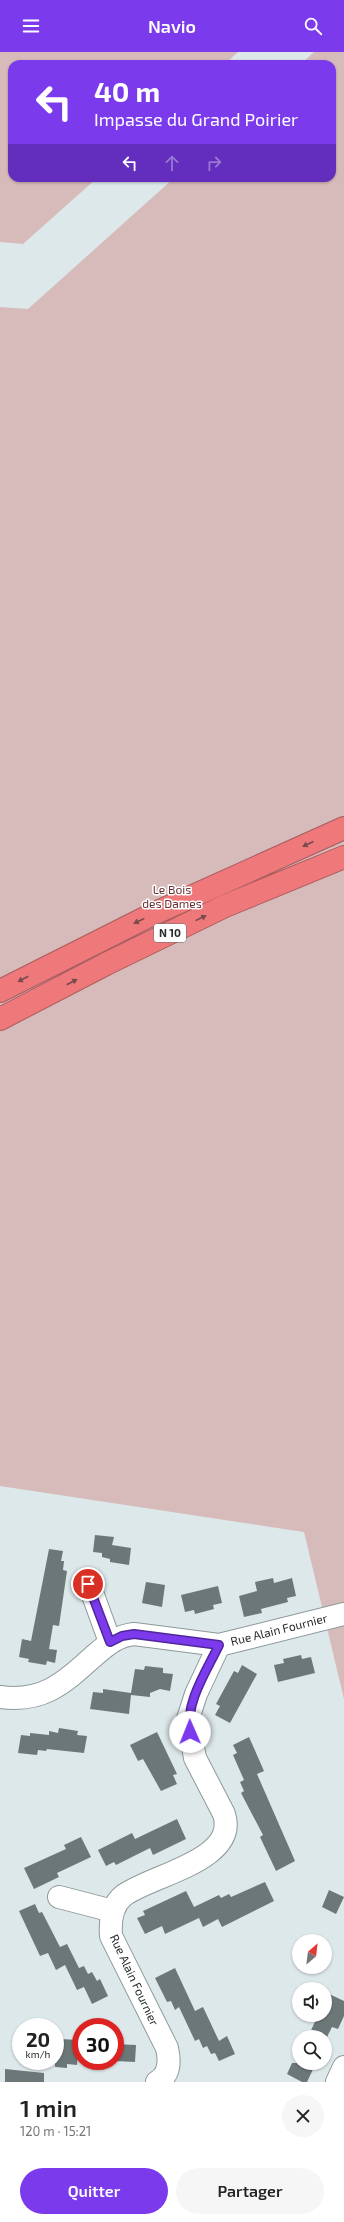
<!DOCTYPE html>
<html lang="fr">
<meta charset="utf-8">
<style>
body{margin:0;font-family:"Exo 2",sans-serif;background:#f6f6f6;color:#222;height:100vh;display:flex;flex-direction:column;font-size:15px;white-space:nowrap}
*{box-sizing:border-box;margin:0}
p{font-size:13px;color:#767676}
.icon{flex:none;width:22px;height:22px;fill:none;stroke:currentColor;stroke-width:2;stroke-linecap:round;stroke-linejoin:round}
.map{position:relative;height:2030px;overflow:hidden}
.sheet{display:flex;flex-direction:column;background:#fff;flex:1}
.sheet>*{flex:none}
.top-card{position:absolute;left:8px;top:8px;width:328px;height:122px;border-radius:12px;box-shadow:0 1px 3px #0004;background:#7c3aed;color:#fff;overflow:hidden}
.needle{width:26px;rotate:28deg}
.buttons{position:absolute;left:292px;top:1882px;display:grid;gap:8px}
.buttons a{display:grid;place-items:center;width:40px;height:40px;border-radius:50%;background:#fff;box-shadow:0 1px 3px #0004;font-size:20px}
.speed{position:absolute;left:12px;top:1966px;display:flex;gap:8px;font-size:20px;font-weight:700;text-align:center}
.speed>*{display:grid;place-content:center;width:52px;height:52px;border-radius:50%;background:#fff;box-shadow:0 1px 3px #0004;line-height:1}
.speed small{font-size:10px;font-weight:400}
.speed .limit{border:6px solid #d22;background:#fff;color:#111}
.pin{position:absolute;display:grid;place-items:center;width:34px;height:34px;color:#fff;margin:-17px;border:2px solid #fff;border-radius:50%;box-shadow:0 1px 4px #0007}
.me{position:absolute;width:44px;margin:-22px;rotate:359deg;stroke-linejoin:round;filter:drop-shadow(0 0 3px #0008)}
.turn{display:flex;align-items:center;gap:14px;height:84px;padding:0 20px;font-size:18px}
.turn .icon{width:52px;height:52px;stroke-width:2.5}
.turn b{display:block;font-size:28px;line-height:34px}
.lanes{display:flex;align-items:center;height:38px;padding:0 20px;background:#0003;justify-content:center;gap:20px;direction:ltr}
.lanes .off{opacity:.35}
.round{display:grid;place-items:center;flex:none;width:42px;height:42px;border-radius:21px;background:#f6f6f6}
.headline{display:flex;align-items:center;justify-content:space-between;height:68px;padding:0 20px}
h1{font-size:24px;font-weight:600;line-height:30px}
.cta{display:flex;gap:8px;margin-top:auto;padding:8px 20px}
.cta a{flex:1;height:46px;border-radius:24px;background:#7c3aed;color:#fff;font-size:16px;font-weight:600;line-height:46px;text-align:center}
.cta a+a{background:#f6f6f6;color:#222}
header{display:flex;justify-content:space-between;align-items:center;height:52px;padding:0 20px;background:#7c3aed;color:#fff;font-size:18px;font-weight:600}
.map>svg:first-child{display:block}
</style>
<header><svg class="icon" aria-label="menu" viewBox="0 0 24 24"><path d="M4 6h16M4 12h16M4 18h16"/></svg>Navio<svg class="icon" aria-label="search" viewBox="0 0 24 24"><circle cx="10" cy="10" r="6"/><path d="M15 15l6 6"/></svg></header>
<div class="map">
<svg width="344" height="2030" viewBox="0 0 344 2030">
<rect width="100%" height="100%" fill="#dde8ea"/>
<path fill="#d7bbba" d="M0,0H238L225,12H12V126H97L23,192L0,190Z
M314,0H344V1647L304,1480L0,1434V255L28,257L174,126H332V12H301Z"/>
<path fill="#6c7778" d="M95,1483L114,1485L112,1493L131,1496L129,1513L110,1510V1507L102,1505V1501L93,1500Z
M49,1497L63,1499L61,1509H64L63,1518L67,1519L59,1574L53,1573L49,1597L57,1598L55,1611L47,1609L46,1613L28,1610L29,1607L19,1605L22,1587L31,1589Z
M273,1526L274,1531L292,1526L296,1544L287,1546L288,1550L261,1557L262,1561L244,1565L239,1544L257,1539L255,1530Z
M146,1530L165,1533L162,1555L142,1551Z
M218,1534L222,1551L213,1553L214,1557L195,1562L194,1558L185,1560L181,1543Z
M301,1603L302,1607L311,1605L315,1621L278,1630L274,1613L284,1611L283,1607Z
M242,1613L257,1622L230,1671L215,1663L220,1654L216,1652L234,1619L238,1621Z
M145,1614L163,1616V1621L173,1622L170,1639L160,1637L150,1641V1645L131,1643L129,1662L90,1657L93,1640L103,1641V1637L131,1641L135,1617L144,1618Z
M59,1676L78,1679L77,1683L87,1684L84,1701L47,1697L46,1699L38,1698L37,1703L18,1701L21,1683L30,1684V1681L49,1683V1679L58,1681Z
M157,1680L177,1722L173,1723L177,1732L161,1739L143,1707L138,1709L130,1693Z
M249,1685L264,1719L257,1722L295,1809L276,1819L260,1785L263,1783L241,1741L244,1739L240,1730L244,1728L233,1703L237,1701L233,1693Z
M177,1767L186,1787L153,1803L150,1796L116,1813L114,1810L106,1814L98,1798L132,1781L135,1787Z
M81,1785L91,1805L57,1821L59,1825L34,1837L24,1816L66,1797L64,1793Z
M265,1830L274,1849L222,1875L218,1867L203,1875L199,1866L165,1882L162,1874L145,1882L137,1866L145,1863L143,1859L186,1839L194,1855L219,1843L221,1846L229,1842L231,1845Z
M329,1838L344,1845L336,1862L322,1855Z
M35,1852L39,1861L42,1860L60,1895L67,1892L79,1916L84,1914L88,1922L92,1920L97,1929L100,1927L108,1944L92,1952L84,1935L77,1938L65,1913L56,1918L48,1901L40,1904L19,1859Z
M175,1916L195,1959L203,1955L219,1989L227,1984L235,2002L219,2009L215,2001L211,2002L207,1994L203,1996L199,1987L195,1989L179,1955L175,1958L171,1949L167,1950L155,1926Z
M325,1940L344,1949V1964L338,1977L332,1975L327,1985H308L318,1963H325Z
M60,1987L79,1988L77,2013L67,2012V2016L55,2015V1993L59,1994Z
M115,1992L136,1993L135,2010L115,2009Z
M292,2011H316L307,2030H302L287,2022Z
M5,2017L44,2021V2030H5Z"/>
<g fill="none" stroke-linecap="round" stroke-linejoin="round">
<g stroke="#8d9899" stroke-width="24">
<path id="minor" d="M89,1532L110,1590
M0,1645C44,1651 65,1630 95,1603C108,1592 117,1584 134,1582L219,1593
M59,1845L113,1859
M157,2030C170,2023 170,2009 167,1996L111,1884C110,1870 111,1854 123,1844C150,1823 239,1809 224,1762L195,1706L188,1667L196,1642L219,1593L344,1562
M337,2030L344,2015"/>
</g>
<g stroke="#a95d5f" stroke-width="24">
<path id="highway" d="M0,939L153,862L344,776
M0,967L106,912L225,854L344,805"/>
</g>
<use href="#minor" stroke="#fff" stroke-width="22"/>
<use href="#highway" stroke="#ee787a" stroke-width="22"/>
</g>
<defs><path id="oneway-solid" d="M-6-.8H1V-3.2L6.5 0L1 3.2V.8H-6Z"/></defs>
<g fill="#774a4c">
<use href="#oneway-solid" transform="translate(308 792) rotate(156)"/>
<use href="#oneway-solid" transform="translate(201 866) rotate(-26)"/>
<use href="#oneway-solid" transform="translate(139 869) rotate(154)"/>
<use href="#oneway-solid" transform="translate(23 927) rotate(152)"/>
<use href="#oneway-solid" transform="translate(72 930) rotate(-28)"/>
</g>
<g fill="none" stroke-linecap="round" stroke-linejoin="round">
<g stroke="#51269a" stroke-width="10">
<path id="route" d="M88,1532L110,1590L122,1584L134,1582L219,1593C206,1620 185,1651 190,1680"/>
</g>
<use href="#route" stroke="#7c3aed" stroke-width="7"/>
</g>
<g text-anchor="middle" stroke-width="3" stroke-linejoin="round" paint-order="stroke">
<rect fill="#fff" stroke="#686b6c" stroke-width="1" x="154" y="872" width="32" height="18" rx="3"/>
<g font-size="11" font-weight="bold" fill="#282c2d">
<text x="170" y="885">N 10</text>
</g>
<g font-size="12" fill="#6a3132" stroke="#fff">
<text x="172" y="842">Le Bois<tspan x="172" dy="14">des Dames</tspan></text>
</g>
<g font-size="12" fill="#282c2d" stroke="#fff">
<text transform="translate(279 1578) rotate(-14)" y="4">Rue Alain Fournier</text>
<text transform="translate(134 1928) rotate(65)" y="4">Rue Alain Fournier</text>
</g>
</g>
</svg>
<div class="buttons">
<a><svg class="needle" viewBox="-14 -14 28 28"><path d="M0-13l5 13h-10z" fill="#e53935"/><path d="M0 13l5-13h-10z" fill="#767676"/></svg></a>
<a><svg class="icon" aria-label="sound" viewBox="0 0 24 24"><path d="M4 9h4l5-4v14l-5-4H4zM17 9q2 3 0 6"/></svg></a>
<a><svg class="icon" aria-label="search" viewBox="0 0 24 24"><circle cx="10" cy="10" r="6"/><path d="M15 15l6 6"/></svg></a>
</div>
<div class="speed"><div>20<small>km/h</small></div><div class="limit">30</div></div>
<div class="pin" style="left:88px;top:1532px;background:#d93025"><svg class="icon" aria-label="arrive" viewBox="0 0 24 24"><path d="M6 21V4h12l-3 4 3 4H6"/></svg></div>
<svg class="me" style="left:190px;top:1680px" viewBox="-20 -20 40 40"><circle r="19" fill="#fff"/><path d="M0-13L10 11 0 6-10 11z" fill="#7c3aed"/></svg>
<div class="top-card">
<div class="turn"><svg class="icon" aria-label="left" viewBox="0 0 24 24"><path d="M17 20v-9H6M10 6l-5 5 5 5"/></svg><div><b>40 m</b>Impasse du Grand Poirier</div></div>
<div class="lanes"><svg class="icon" aria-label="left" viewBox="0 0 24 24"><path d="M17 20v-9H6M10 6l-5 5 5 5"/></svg><svg class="icon off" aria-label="ahead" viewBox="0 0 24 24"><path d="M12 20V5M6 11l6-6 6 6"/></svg><svg class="icon off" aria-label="right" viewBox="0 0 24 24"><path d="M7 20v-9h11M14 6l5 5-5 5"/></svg></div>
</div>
</div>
<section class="sheet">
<div class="headline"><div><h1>1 min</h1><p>120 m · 15:21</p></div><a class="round"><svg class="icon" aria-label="close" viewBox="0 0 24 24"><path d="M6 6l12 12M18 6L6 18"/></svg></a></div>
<div class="cta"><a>Quitter</a><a>Partager</a></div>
</section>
